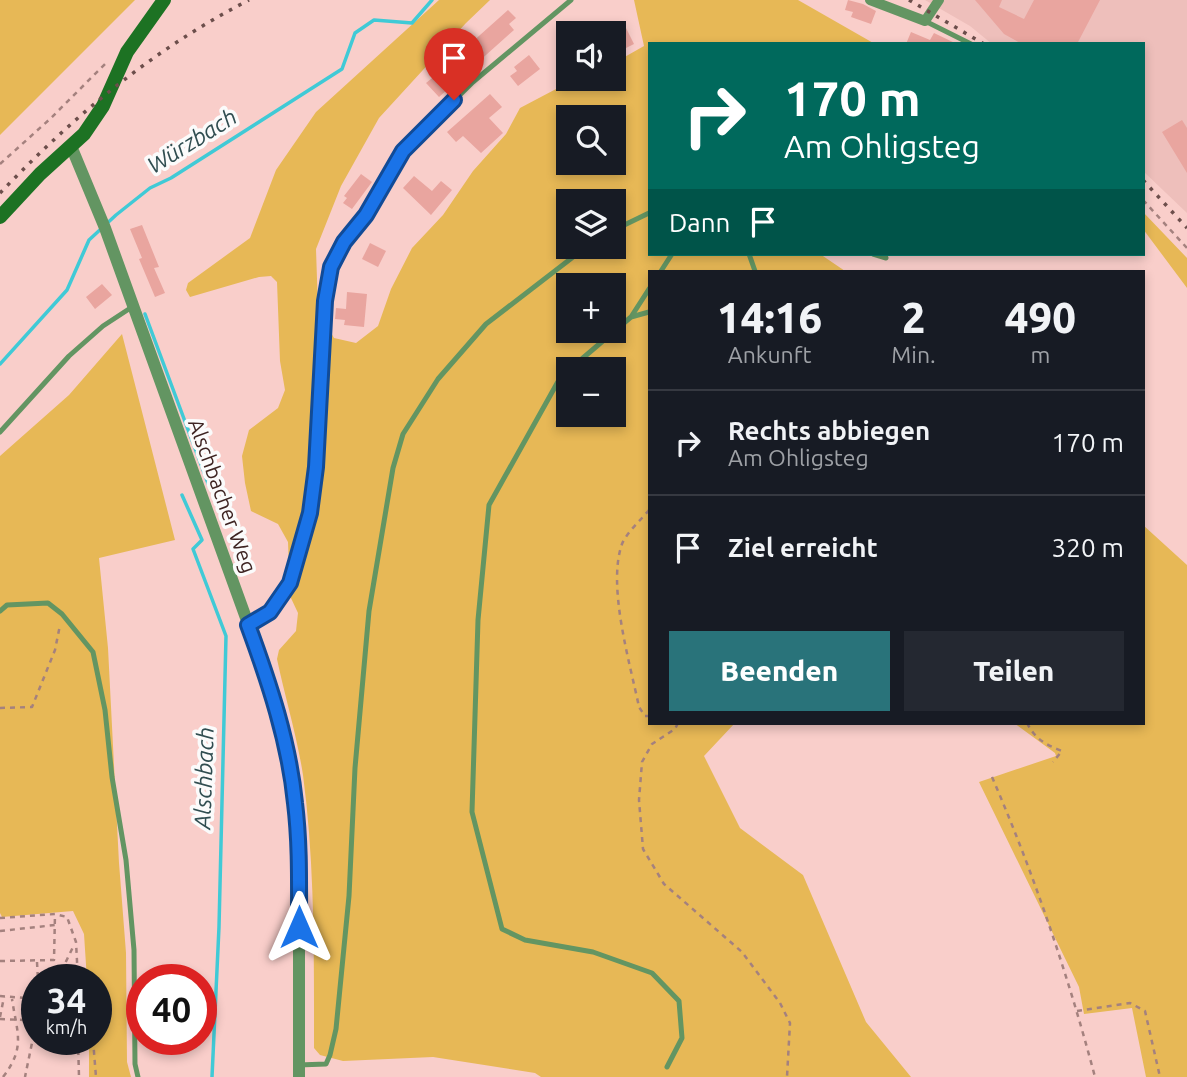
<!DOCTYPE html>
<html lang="de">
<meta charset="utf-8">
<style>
body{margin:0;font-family:Ubuntu,sans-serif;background:#242831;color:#f1f3f6;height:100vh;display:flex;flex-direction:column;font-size:26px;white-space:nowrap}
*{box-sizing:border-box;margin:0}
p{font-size:23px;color:#9ea1a6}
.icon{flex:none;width:38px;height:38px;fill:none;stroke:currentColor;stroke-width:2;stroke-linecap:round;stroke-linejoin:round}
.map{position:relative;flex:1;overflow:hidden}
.drawer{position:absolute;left:648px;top:270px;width:497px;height:455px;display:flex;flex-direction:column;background:#171b24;border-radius:0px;box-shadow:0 4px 10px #0003}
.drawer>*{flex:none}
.banner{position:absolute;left:648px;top:42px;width:497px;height:214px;border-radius:0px;box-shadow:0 4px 10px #0003;background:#00695c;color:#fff;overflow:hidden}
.controls{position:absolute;left:556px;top:21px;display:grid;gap:14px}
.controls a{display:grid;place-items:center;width:70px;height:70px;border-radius:0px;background:#171b24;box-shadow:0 4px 10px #0003;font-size:35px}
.speed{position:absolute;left:21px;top:964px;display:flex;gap:14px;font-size:35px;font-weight:700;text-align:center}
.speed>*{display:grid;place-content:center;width:91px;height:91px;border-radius:50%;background:#171b24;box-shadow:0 4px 10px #0003;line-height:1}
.speed small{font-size:18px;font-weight:400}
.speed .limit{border:10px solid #d22;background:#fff;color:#111}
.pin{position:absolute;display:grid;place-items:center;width:60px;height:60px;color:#fff;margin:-72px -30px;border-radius:50% 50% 50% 0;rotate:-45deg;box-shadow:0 0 7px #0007}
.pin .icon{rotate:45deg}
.me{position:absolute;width:77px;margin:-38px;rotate:0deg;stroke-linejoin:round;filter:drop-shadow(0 0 5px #0008)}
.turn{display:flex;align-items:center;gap:24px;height:147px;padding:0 21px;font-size:32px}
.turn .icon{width:91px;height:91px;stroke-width:2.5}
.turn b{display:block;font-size:49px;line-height:60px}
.then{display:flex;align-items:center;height:66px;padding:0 21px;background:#0003;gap:14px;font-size:26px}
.eta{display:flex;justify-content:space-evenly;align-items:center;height:119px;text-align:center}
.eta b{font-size:42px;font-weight:800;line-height:49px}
.button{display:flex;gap:14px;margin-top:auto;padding:14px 21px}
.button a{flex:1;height:80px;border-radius:0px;background:#29737a;color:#fff;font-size:28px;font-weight:800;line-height:80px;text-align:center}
.button a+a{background:#242831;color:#f1f3f6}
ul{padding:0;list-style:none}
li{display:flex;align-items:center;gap:21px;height:105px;padding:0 21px;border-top:2px solid #363941}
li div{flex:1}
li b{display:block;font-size:26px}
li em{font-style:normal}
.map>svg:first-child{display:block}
</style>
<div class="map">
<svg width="1187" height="1077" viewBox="0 0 1187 1077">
<rect width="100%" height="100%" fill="#f9ceca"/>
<path fill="#eebfbb" d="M925,0H1187V213L1143,171V44H992L970,26Z"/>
<path fill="#e7b856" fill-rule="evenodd" d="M0,0H135L0,135Z
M439,0H490L466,23L379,118L341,186L316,249L318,309L334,338L356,343L378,326L391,289L412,248L443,215L473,171L506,134L520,108L575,79H614V63L644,46L634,0H798L875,44H649V254H820L845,271H649V723H735L704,756L740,828L803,875L866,1022L911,1077H541L535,1073L433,1057L343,1061L320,1055L314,1048C314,957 315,865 303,775C297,736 285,697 277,659L279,650L296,631L298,613L290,596L288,542L278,524L251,511L245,483L242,456L249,430L278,408L285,390L280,361L277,282L271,276L259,277L190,297L186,290L188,283L250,238L276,170L316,112ZM569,117H614V163H569ZM569,201H614V247H569ZM569,285H614V331H569ZM569,369H614V415H569Z
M1143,212L1187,258V288L1143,229Z
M122,334L175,540L99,558L108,648L119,863L126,953L127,1062L131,1077H89V1040H96V980H87L84,934L73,911L2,917L0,913V456L69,395Z
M1143,525L1187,565V1077H1146L1132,1008L1084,1014L1079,987L979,782L1056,756L1055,753L1014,723H1143Z"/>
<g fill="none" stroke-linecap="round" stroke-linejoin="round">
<path stroke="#40cad6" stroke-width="3.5" d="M145,314L209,486
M0,364L67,290L89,240L116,215L150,188L171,178L342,69L355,33L374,20L412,23L432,0
M182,495L202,540L193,549L226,636L219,927L212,1077"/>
</g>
<path fill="#e9a59f" d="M848,0L863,4L876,11L871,24L851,17L853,12L845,10Z
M975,0H1002L999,7L1024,19L1034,0H1100L1077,44H1022L1004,34Z
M508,10L516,18L509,24L514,30L439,97L426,83L462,54L461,52Z
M624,24L634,44L614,54V29Z
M911,32L930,40L934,33L957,44H906Z
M529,55L540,69L518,86L510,76L517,71L514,67Z
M490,94L502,107L489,118L503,133L481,153L463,136L456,142L447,132Z
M1182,120L1187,128V173L1162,132Z
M361,174L372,182L352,209L343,203L347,198L344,196Z
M414,176L432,191L441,181L452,190L431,215L403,188Z
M142,225L159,267L154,268L165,293L155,297L139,259L142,258L130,229Z
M370,243L386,251L378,267L362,259Z
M102,284L112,295L95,309L86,297Z
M347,292L367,294L364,327L344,325L345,320L335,319L336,308L346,309Z"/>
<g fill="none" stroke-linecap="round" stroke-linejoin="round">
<path stroke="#a4817e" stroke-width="2.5" stroke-dasharray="5 5" stroke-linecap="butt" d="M0,164L51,118L108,61
M1143,200L1187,248
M649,510C641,520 627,532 622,544C607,586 630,663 639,707L645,716H649
M0,708L32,707L55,650L60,625
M678,723L675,729L652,744L642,762L639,800L643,849L664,884L742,952L780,1003L790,1023L787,1077
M1027,723C1035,739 1046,745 1062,751L1053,762
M992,777C1034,874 1068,975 1095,1077
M0,918L55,914L67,917L76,942L78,980
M0,931L55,925
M0,961L54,960L55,914
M37,962L38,980
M57,980L74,945
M0,996L37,999
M1077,1011L1130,1003L1145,1011L1160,1077
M0,1017L4,997
M0,1019L24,1020L33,1038L25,1077
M24,1020L37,1010
M78,1040L79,1077
M93,1040L96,1077
M3,1077C26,1047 17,1033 12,999"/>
<path stroke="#639562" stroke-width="5" d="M925,21L971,44
M614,230L649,213
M749,254L755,271
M873,254L886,258
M661,271L672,254
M649,289L631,317L649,312
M570,369L631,317
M569,371L560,378L489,505L478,620L472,812L502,929L525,940L593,952L652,973L679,1001L682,1038L667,1067
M0,432L69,356L103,326L132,307
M0,611L7,605L48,603L62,614L93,652L105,710L112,777L126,860L134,950L135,1064L138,1077
M250,624C263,616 274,610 283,597C294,581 299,561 303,542C324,456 317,367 328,280L331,267L344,242L366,215L403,151L473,82L571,0
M298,1065L326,1064L330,1055L336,1029L349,896L355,768L369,611L393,468L403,434L438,379L486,324L586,247"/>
<path stroke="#639562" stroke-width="10" d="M870,0L925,21L939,0"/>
<path stroke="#639562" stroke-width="12" d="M71,146L105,228L263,665L287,755L295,800L299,849V1077"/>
<path stroke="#1d7223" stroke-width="14" d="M0,217L40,174L84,134L103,106L127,52L164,0"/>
<path stroke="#6c4e4b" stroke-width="3.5" stroke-dasharray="3.5 7" stroke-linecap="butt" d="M909,0L984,44
M1143,180L1187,228
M0,193C75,115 152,50 249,0"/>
</g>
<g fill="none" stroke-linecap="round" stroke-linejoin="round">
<g stroke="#114b97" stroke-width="18">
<path id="route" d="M299,927C299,885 300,844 295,803C289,742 269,682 248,625L270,612L290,583L310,513L316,467L325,301L331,267L344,242L366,215L403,151L454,100"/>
</g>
<use href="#route" stroke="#1a73e8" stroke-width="12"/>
</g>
<g text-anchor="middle" stroke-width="7" stroke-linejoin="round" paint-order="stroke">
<g font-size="21" fill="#3e2422" stroke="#fbfbfb">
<text transform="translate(222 496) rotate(70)" y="7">Alschbacher Weg</text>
</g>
<g font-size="23" font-style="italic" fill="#304d50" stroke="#fbfbfb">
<text transform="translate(192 141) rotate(-32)" y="8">Würzbach</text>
<text transform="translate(204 778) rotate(-88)" y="8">Alschbach</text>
</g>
</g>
</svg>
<div class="controls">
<a><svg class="icon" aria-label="sound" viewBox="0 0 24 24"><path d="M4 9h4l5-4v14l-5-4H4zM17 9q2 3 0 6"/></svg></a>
<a><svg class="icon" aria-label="search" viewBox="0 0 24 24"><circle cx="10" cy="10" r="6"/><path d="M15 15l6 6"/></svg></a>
<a><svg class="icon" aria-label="layers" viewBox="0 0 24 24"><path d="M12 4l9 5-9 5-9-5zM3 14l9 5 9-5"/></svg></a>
<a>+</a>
<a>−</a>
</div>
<div class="speed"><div>34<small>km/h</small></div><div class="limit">40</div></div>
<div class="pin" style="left:454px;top:100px;background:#d93025"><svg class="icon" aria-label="arrive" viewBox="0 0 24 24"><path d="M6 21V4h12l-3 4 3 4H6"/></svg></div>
<svg class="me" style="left:299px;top:927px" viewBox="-20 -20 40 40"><path d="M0-17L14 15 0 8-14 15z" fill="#1a73e8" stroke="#fff" stroke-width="4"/></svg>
<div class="banner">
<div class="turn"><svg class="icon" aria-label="right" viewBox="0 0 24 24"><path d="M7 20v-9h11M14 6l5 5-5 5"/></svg><div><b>170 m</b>Am Ohligsteg</div></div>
<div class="then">Dann<svg class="icon" aria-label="arrive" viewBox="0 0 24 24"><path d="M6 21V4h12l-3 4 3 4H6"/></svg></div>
</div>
<section class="drawer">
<div class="eta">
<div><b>14:16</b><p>Ankunft</p></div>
<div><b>2</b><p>Min.</p></div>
<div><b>490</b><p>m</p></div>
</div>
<ul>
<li><svg class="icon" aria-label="right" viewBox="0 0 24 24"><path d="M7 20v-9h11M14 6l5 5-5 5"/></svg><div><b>Rechts abbiegen</b><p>Am Ohligsteg</p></div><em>170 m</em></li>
<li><svg class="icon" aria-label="arrive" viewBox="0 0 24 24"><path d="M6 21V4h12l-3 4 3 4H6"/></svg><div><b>Ziel erreicht</b></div><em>320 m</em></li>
</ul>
<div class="button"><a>Beenden</a><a>Teilen</a></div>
</section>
</div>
